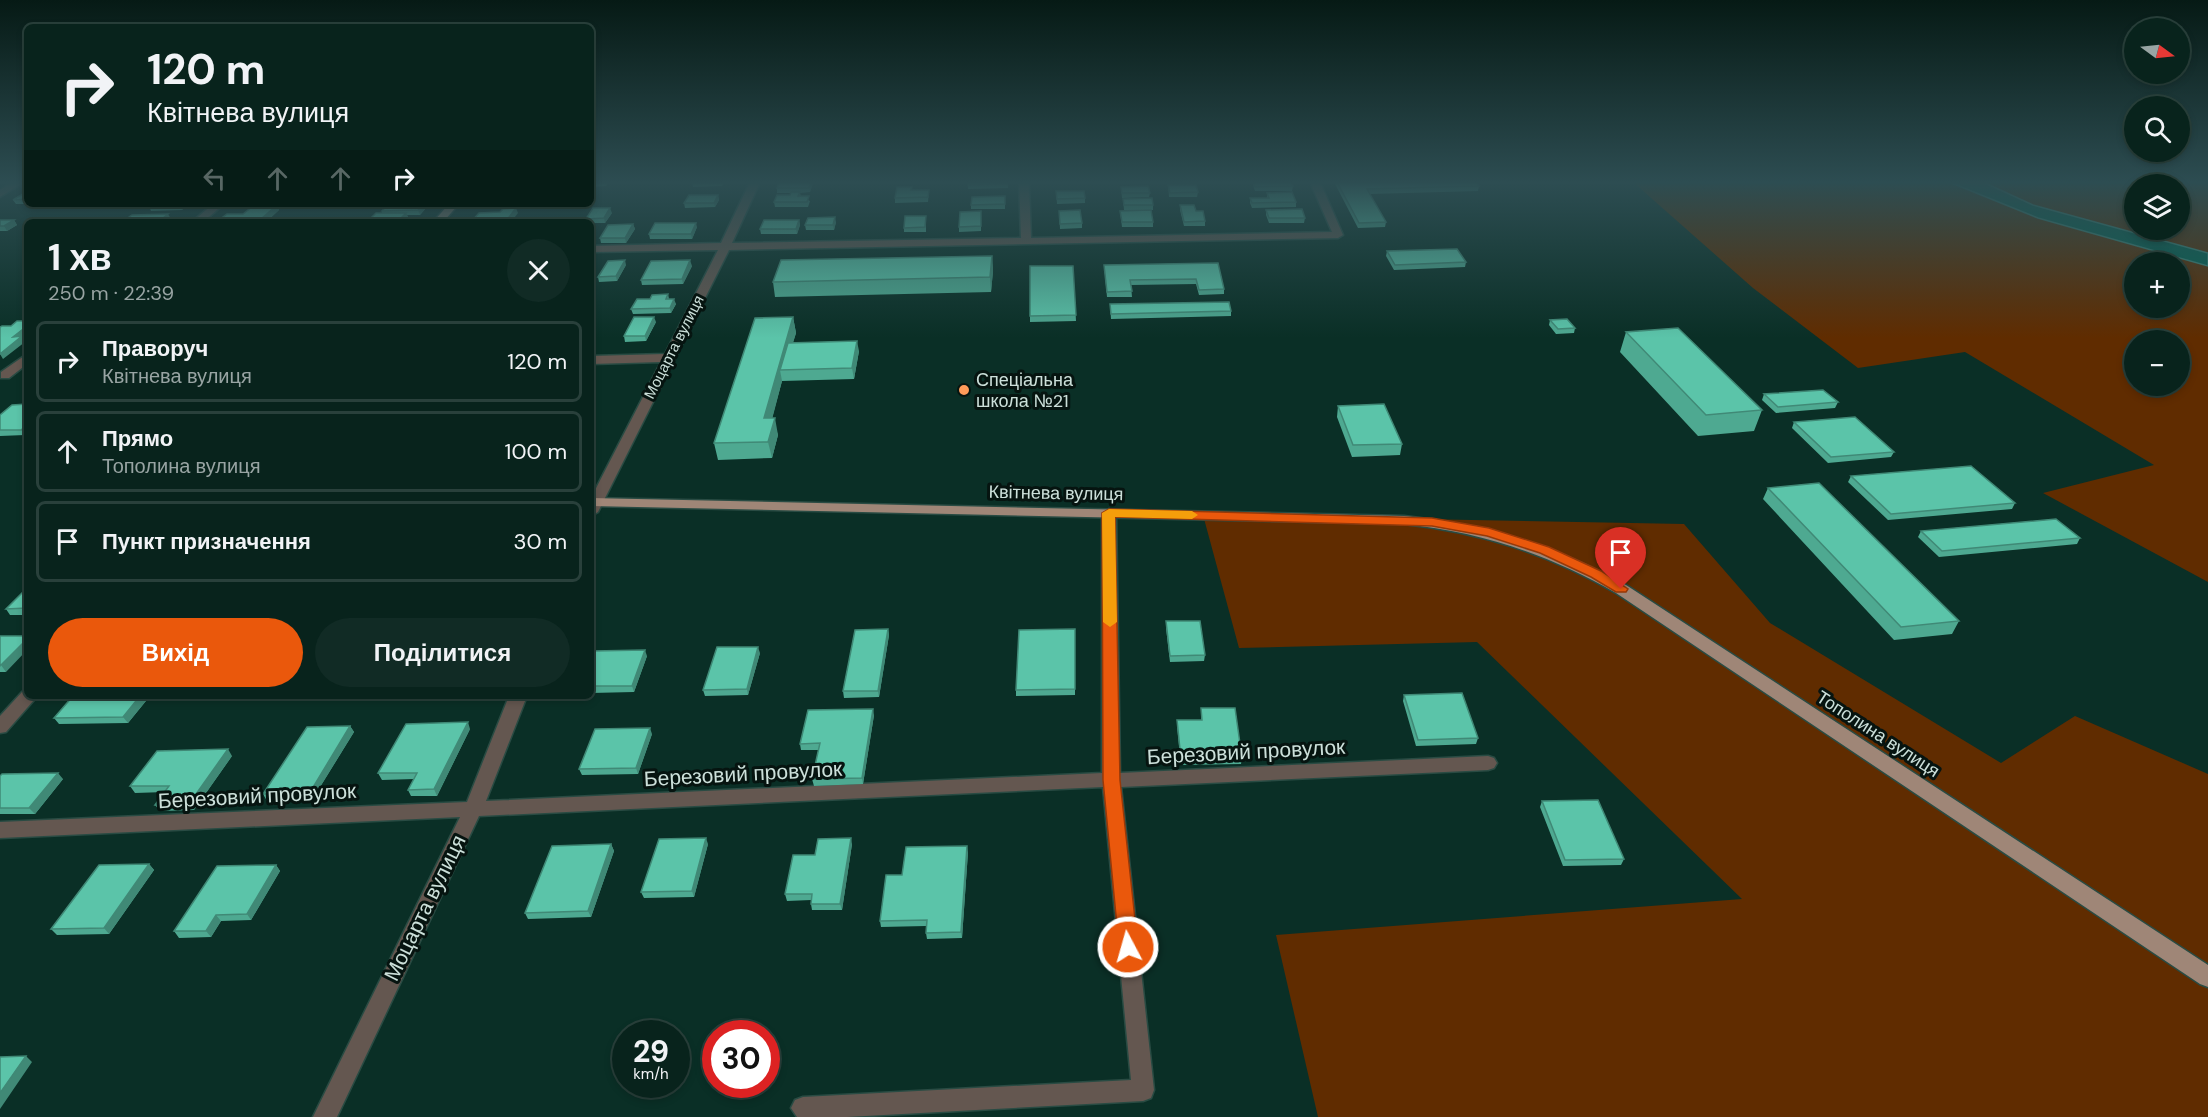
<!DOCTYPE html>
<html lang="uk">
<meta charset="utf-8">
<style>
body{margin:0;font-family:"DM Sans",sans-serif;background:#112b25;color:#f1f3f6;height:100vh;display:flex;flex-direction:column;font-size:22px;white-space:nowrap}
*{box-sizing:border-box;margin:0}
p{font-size:20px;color:#98a4a3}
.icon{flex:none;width:33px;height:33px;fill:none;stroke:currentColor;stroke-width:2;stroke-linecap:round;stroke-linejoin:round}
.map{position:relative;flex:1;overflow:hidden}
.side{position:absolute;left:24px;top:219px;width:570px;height:480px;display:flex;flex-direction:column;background:#08231c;border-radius:9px;box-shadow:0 3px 9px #0003,0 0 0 2px #29403b}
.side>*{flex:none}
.hud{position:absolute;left:24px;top:24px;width:570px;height:183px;border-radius:9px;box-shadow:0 3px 9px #0003,0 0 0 2px #29403b;background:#08231c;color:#f1f3f6;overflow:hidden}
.needle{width:39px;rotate:105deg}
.tools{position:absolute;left:2124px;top:18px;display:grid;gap:12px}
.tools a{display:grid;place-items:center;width:66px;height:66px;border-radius:50%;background:#08231c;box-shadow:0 3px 9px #0003,0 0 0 2px #29403b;font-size:30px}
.speed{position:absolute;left:612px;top:1020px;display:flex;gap:12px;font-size:30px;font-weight:700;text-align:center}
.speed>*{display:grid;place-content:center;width:78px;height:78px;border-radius:50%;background:#08231c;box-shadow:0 3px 9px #0003,0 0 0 2px #29403b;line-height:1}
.speed small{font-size:15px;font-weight:400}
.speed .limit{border:9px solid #d22;background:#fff;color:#111}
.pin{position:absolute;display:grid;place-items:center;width:51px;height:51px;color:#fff;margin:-62px -26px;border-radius:50% 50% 50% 0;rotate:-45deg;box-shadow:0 0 6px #0007}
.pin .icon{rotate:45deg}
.me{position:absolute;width:66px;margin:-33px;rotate:354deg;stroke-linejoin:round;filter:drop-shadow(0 0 4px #0008)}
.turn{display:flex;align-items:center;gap:21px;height:126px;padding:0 24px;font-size:27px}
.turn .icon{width:78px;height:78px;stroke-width:2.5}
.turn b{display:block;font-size:42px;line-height:51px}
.lanes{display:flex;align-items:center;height:57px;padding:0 24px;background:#0003;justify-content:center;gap:30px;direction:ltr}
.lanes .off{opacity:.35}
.round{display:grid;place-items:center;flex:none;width:63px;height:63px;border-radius:32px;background:#112b25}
.headline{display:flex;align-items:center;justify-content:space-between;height:102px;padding:0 24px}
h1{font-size:36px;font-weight:700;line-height:45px}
.primary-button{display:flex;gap:12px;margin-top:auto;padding:12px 24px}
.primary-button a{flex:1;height:69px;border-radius:36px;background:#ea580c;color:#fff;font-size:24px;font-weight:700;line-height:69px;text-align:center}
.primary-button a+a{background:#112b25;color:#f1f3f6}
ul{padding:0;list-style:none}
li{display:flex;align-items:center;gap:18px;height:81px;margin:0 12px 9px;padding:0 12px;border:3px solid #29403b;border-radius:9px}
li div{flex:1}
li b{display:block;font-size:22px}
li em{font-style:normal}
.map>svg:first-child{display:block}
</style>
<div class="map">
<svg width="2208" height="1117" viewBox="0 0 2208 1117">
<rect width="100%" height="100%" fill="#0a2f26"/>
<path fill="#602c00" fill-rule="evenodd" d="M1633,182H2208V582L2043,493L2154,465L1965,352L1858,368L1753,288ZM2134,184H2180V230H2134ZM2134,262H2180V308H2134ZM2134,340H2180V386H2134Z
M1203,515L1684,524L1770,623L2001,763L2075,716L2208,774V1117H1318L1276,935L1742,899L1477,642L1239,648Z"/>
<path fill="#026452" stroke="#3f897b" stroke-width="1.5" d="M1949,182H1983L2033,205L2208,253V266L2038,218Z"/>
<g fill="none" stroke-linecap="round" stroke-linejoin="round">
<g stroke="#294b43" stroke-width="3">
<path id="minor" d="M12,182H24L0,197V190Z
M750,182H760L732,243L1021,238L1019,182H1029L1031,238L1332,232L1310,182H1320L1343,235L1338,238L729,250L598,512L591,516V498L661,362L591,364V356L665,354L718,250L591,252V246L721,243Z
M213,204H224L203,222H192Z
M27,354V364L9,378H1V372Z
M1109,509L1116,513L1120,773L1488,756L1494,758L1497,763L1494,768L1488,770L1121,787L1154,1090L1151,1098L1143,1101L847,1117H797L791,1108L795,1100L803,1097L1131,1080L1103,787L479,816L337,1117H313L460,817L0,838V822L467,802L509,696H527L486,801L1102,773V513Z
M27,690V696H37L34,700L6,732L0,733V716L22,692Z"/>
</g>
<g stroke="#294b43" stroke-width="3">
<path id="major" d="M449,204H459L443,222H433Z
M591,498L1404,516C1484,524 1556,546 1626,585L2208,965V987L2200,984L1616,593C1548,554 1481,532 1404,524L591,506Z"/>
</g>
<use href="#minor" fill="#645750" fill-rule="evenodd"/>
<use href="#major" fill="#9f8677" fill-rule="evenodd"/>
</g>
<path fill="#4ea991" d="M591,182H609L606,186L591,187Z
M692,182H724L722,186L693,187Z
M968,182H1008V188L968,189Z
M1252,182H1291L1293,186L1292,191H1255Z
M1334,182H1476L1479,186L1478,191L1369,194L1386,222L1385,227L1358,228Z
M813,183L810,192L800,193L801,196L810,201L808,207H775L774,202L790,195L791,193H777V188Z
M1168,185L1198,192L1197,197H1169Z
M912,187V190H929L928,202L895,203V198Z
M1121,187L1150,193L1149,197L1122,198Z
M1056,191L1085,198V203L1057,204Z
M27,192V204H16L13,200Z
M1267,193L1296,202V207L1252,208L1250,203V198H1267Z
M718,195L719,200L715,207L685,208L684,203Z
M1005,196V209H971V205Z
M1123,199L1153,205V210H1124Z
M151,204H189L182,210L151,211L149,206Z
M246,204H271L269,205L247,206Z
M374,204H425L426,208L420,215H407L408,217L403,222H367L382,213V211L387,205H375Z
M277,205L279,210L266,222H220L219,220Z
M1180,205L1196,211L1205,221V226H1184L1180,210Z
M1266,210L1305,218L1304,223H1269L1266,215Z
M981,211V231L959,232V227Z
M1059,211L1082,223V228L1060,229Z
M1120,211L1153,222V227H1122Z
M612,213L605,223H591V222H587L586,219Z
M926,216V232H904V228Z
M0,220H14L17,225L7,231H0Z
M799,220L800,225L797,234H761L760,229Z
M836,222L834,230H806L805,225Z
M633,224L635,229L626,243H601L600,238Z
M697,227L692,239H650L649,234Z
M1387,251L1466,262L1465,267L1394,270L1386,256Z
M992,256L993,271L991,292L775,297L773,282Z
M1218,263L1224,289V294L1199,295L1196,284L1131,285L1132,297H1107L1104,265Z
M626,265L617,281L599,282L598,277Z
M692,266L683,284L642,285L641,280Z
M1030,266H1073L1076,321L1030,322Z
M668,294L669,299L676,304L671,313L633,314L631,309L650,299Z
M1110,304L1231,311V316L1111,319Z
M793,317L796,333L793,342L859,351L854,379L782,381L772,418L778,435L772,458L718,460L714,443Z
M1550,320L1575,328L1574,333L1556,334L1549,325Z
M656,322L646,341L625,342L624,336Z
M1626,332L1762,410L1754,431L1698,436L1620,352Z
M1764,394L1838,402L1835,408L1776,413L1762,400Z
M27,404L25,435L0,436V415Z
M1338,406L1402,444L1400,455L1352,457L1337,417Z
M1794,422L1894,452L1891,457L1828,463L1792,428Z
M1851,476L2015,503L2012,509L1888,520L1848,482Z
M1768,488L1959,621L1952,634L1894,640L1763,499Z
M1921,531L2080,538L2077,544L1939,557L1918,537Z
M27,588V615H10L6,609Z
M1166,621L1205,655L1204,661L1170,662L1166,628Z
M888,629L889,635L879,697L844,698L843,691Z
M1075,629V695L1016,696V690Z
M0,636L6,672H0Z
M760,653L748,695L705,696L703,690Z
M591,656H647L634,692L591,693Z
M1404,695L1478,738L1476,744L1416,746L1403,701Z
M73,696H150L128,723L59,724L54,718Z
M1201,708L1242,758L1241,764L1181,765L1177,726V720H1201Z
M874,715L863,784L814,786L812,779L819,750H801L800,744Z
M350,726L354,732L312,800L267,801L263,794Z
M470,729L437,796H411L408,790L414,779L382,780L378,773Z
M652,734L638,774L582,775L579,769Z
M232,756L194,810L160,811L155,805L165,792L135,793L130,786Z
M0,776L63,779L35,814H0Z
M1542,801L1624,859L1621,865L1563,866L1540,807Z
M611,844L614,851L591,917L528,919L525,913Z
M708,844L694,897L644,898L641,892Z
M852,844L842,910H812L811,904V900L787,901L785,894L815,855Z
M968,852L962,938L927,939L926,933V926L881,927L880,921L902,875Z
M149,864L154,870L109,934L57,935L51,929Z
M276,865L280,871L251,920L221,921L211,937L179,938L174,931Z"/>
<path fill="#408976" d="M811,182H813V183L810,192L809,188Z
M718,195L719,200L715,207L714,203Z
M181,204H189L182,210L179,205Z
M425,204L426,208L420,215L418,210Z
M277,205L279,210L266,222H262L261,219Z
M516,208L518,213L511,222H506Z
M610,208L612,213L605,223L604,218Z
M406,213L408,217L403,222H397Z
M168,214L171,219L167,222H158Z
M835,217L836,222L834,230L833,225Z
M14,220L17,225L7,231L4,226Z
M799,220L800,225L797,234L796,229Z
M696,223L697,227L692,239L691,234Z
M633,224L635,229L626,243L625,238Z
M992,256L993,271L991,292L990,277Z
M625,260L626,265L617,281L616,276Z
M690,260L692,266L683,284L682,279Z
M674,299L676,304L671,313L670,308Z
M654,317L656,322L646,341L645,336Z
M793,317L796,333L785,370H780L782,381L768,435L764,418Z
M27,326V334L23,337L25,342L3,359L0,354L13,337Z
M857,341L859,351L854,379L852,368Z
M775,418L778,435L772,458L768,442Z
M27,425V434L25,435L21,430Z
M888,629L889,635L879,697L878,691Z
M27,639V650L6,672L1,665Z
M758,647L760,653L748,695L747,689Z
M645,650L647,656L634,692L632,686Z
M140,696H150L128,723L123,717Z
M873,709L874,715L863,784L862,778Z
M468,722L470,729L437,796L434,789Z
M350,726L354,732L312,800L309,794Z
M650,728L652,734L638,774L636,768Z
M228,749L232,756L194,810L189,804Z
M58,773L63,779L35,814L29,808Z
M706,838L708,844L694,897L692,891Z
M851,838L852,844L842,910L840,904Z
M611,844L614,851L591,917L588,911Z
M967,846L968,852L962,938L961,932Z
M149,864L154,870L109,934L104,928Z
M276,865L280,871L251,920L247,914Z
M216,915L221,921L211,937L206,931Z
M26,1056L32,1062L0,1109V1093Z"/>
<path fill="#5bc4a9" stroke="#408976" stroke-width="1.5" d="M779,182H811L809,188H777Z
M968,182H1007V184L968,185Z
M1254,182H1291L1293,186L1255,187Z
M1337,182H1476L1479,186L1367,189L1386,222L1359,223Z
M1168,185H1196L1198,192L1170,193Z
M1148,186L1150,193H1122L1121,187Z
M897,187H912L911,190H929L928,197L895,198Z
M1056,191H1084L1085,198L1057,199Z
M26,192H27V199L13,200Z
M791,192H800L798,196H809L807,202H774L777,195H790Z
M1292,192L1296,202L1252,203L1250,198H1269L1267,193Z
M689,195H718L714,203H684Z
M1005,196V204L971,205L972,197Z
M1152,198L1153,205H1124L1123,199Z
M151,204H181L179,205L149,206Z
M388,204H424L418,210L382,211Z
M277,205L261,219L219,220L227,214H243L253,206Z
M1180,205H1194L1196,211H1203L1205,221L1184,222Z
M516,208L506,221L471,222L479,213L500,212L503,209Z
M593,208H610L604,218L586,219Z
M1302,209L1305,218H1269L1266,210Z
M1080,210L1082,223L1060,224L1059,211Z
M1151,210L1153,222H1122L1120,211Z
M981,211V226L959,227L960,212Z
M376,213H406L397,222H367Z
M168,214L158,222H122L132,215Z
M905,216H926L925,227L904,228Z
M835,217L833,225H805L808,218Z
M0,220H14L4,226H0Z
M764,220H799L796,229H760Z
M655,223H696L691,234H649Z
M633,224L625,238H600L608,225Z
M1457,249L1466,262L1395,265L1387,251Z
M992,256L990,277L773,282L781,260Z
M625,260L616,276L598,277L608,261Z
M690,260L682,279L641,280L651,261Z
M1218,263L1224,289L1199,290L1196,279L1130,280L1132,291L1107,292L1104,265Z
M1030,266H1073L1076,315L1030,316Z
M668,294L666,299H674L670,308L631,309L637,299H650L652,295Z
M1229,302L1231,311L1111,314L1110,304Z
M634,317H654L645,336H624Z
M793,317L764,418H775L768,442L714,443L755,318Z
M1567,319L1575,328L1558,329L1550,320Z
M17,321H27V326L13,337L22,336L0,354V327L2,326H11Z
M1678,328L1762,410L1706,415L1626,332Z
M857,341L852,368L780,370L788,343Z
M1823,390L1838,402L1778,407L1764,394Z
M27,404V425L21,430H0V415L12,405Z
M1384,404L1402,444L1353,445L1338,406Z
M1855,417L1894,452L1831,457L1794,422Z
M1971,466L2015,503L1891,514L1851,476Z
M1819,483L1959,621L1901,627L1768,488Z
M2056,519L2080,538L1942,551L1921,531Z
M27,588V608L6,609Z
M1166,621H1200L1205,655L1170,656Z
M888,629L878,691H843L855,630Z
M1075,629V689L1016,690L1019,630Z
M0,636H27V639L0,666Z
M717,647H758L747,689L703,690Z
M645,650L632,686H591V656L593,651Z
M1462,693L1478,738L1418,740L1404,695Z
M73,696H140L123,717L54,718Z
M1201,708H1235L1242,758L1181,759L1177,720H1202Z
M873,709L862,778L812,779L820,743L800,744L808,710Z
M468,722L434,789L408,790L417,773H378L406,724Z
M350,726L309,794H263L307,727Z
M650,728L636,768L579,769L595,729Z
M228,749L189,804L155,805L169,786H130L157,751Z
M58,773L29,808H0V776L2,774Z
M1598,800L1624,859L1565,860L1542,801Z
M706,838L692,891L641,892L659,839Z
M851,838L840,904H811L812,894H785L793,855H815L818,839Z
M611,844L588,911L525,913L552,846Z
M967,846L961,932L926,933L927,920L880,921L886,875H902L906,847Z
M149,864L104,928L51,929L99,865Z
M276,865L247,914L216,915L206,931H174L217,866Z
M26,1056L0,1093V1057Z"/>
<linearGradient id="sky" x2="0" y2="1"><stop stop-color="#061a15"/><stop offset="0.54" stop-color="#2d4d52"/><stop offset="1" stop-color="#2d4d52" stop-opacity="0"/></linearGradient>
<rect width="2208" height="338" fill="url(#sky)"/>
<path fill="#ea580c" stroke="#983908" stroke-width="1.5" d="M1109,509L1432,518L1489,528L1549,547L1601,571L1628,589L1626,592H1616L1591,577L1540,553L1487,536L1432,526L1115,517L1120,780L1138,947L1135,953L1128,955L1121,953L1119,947L1103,780L1102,513Z"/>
<path fill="#f59e0b" d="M1109,509L1192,511L1198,515L1192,519L1115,517L1117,622L1110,627L1103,622L1102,513Z"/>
<circle fill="#fe9b59" stroke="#061410" stroke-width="2" cx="964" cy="390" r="6"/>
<g text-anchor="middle" stroke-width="6" stroke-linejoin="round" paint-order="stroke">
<g font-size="15" fill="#cce0da" stroke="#061410">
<text transform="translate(674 347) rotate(-63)" y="5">Моцарта вулиця</text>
</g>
<g font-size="18" fill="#cce0da" stroke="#061410" text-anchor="start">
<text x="976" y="386">Спеціальна<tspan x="976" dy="21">школа №21</tspan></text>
</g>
<g font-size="18" fill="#cce0da" stroke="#061410">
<text transform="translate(1056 493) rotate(1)" y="6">Квітнева вулиця</text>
<text transform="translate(1878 734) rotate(33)" y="6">Тополина вулиця</text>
</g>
<g font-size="21" fill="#cce0da" stroke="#061410">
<text transform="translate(1246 752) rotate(-3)" y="7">Березовий провулок</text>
<text transform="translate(743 774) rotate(-3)" y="7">Березовий провулок</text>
<text transform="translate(257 796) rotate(-3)" y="7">Березовий провулок</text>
<text transform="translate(425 908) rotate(-64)" y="7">Моцарта вулиця</text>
</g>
</g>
</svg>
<div class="tools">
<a><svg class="needle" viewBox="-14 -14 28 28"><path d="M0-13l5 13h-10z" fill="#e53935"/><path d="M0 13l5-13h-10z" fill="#98a4a3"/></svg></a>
<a><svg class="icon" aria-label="search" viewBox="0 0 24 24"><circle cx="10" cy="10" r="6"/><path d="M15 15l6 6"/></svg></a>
<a><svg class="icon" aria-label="layers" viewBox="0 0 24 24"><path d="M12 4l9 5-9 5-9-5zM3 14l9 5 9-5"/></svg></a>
<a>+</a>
<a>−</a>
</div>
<div class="speed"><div>29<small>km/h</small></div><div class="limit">30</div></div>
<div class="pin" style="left:1621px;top:589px;background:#d93025"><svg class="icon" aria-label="arrive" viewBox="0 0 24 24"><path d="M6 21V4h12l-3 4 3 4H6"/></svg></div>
<svg class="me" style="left:1128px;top:947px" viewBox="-20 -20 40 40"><circle r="17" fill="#ea580c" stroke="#fff" stroke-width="3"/><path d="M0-11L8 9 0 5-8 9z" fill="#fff"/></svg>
<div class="hud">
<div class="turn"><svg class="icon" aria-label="right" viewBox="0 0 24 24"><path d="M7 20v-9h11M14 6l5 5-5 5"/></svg><div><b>120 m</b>Квітнева вулиця</div></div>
<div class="lanes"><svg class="icon off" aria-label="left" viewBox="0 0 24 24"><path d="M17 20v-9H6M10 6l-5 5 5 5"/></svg><svg class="icon off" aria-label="ahead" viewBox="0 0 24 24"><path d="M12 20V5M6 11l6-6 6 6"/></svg><svg class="icon off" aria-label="ahead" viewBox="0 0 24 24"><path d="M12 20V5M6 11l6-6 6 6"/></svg><svg class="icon" aria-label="right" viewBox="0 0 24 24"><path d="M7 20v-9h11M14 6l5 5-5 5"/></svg></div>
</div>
<section class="side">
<div class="headline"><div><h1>1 хв</h1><p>250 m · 22:39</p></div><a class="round"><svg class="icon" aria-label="close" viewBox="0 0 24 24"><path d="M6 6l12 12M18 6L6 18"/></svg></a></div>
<ul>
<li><svg class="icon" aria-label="right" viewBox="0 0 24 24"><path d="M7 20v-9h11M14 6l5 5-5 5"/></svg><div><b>Праворуч</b><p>Квітнева вулиця</p></div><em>120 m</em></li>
<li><svg class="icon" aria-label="ahead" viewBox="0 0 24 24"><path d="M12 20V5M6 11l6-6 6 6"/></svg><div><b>Прямо</b><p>Тополина вулиця</p></div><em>100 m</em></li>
<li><svg class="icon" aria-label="arrive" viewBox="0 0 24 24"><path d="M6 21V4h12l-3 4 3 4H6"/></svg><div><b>Пункт призначення</b></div><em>30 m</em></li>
</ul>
<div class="primary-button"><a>Вихід</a><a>Поділитися</a></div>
</section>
</div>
